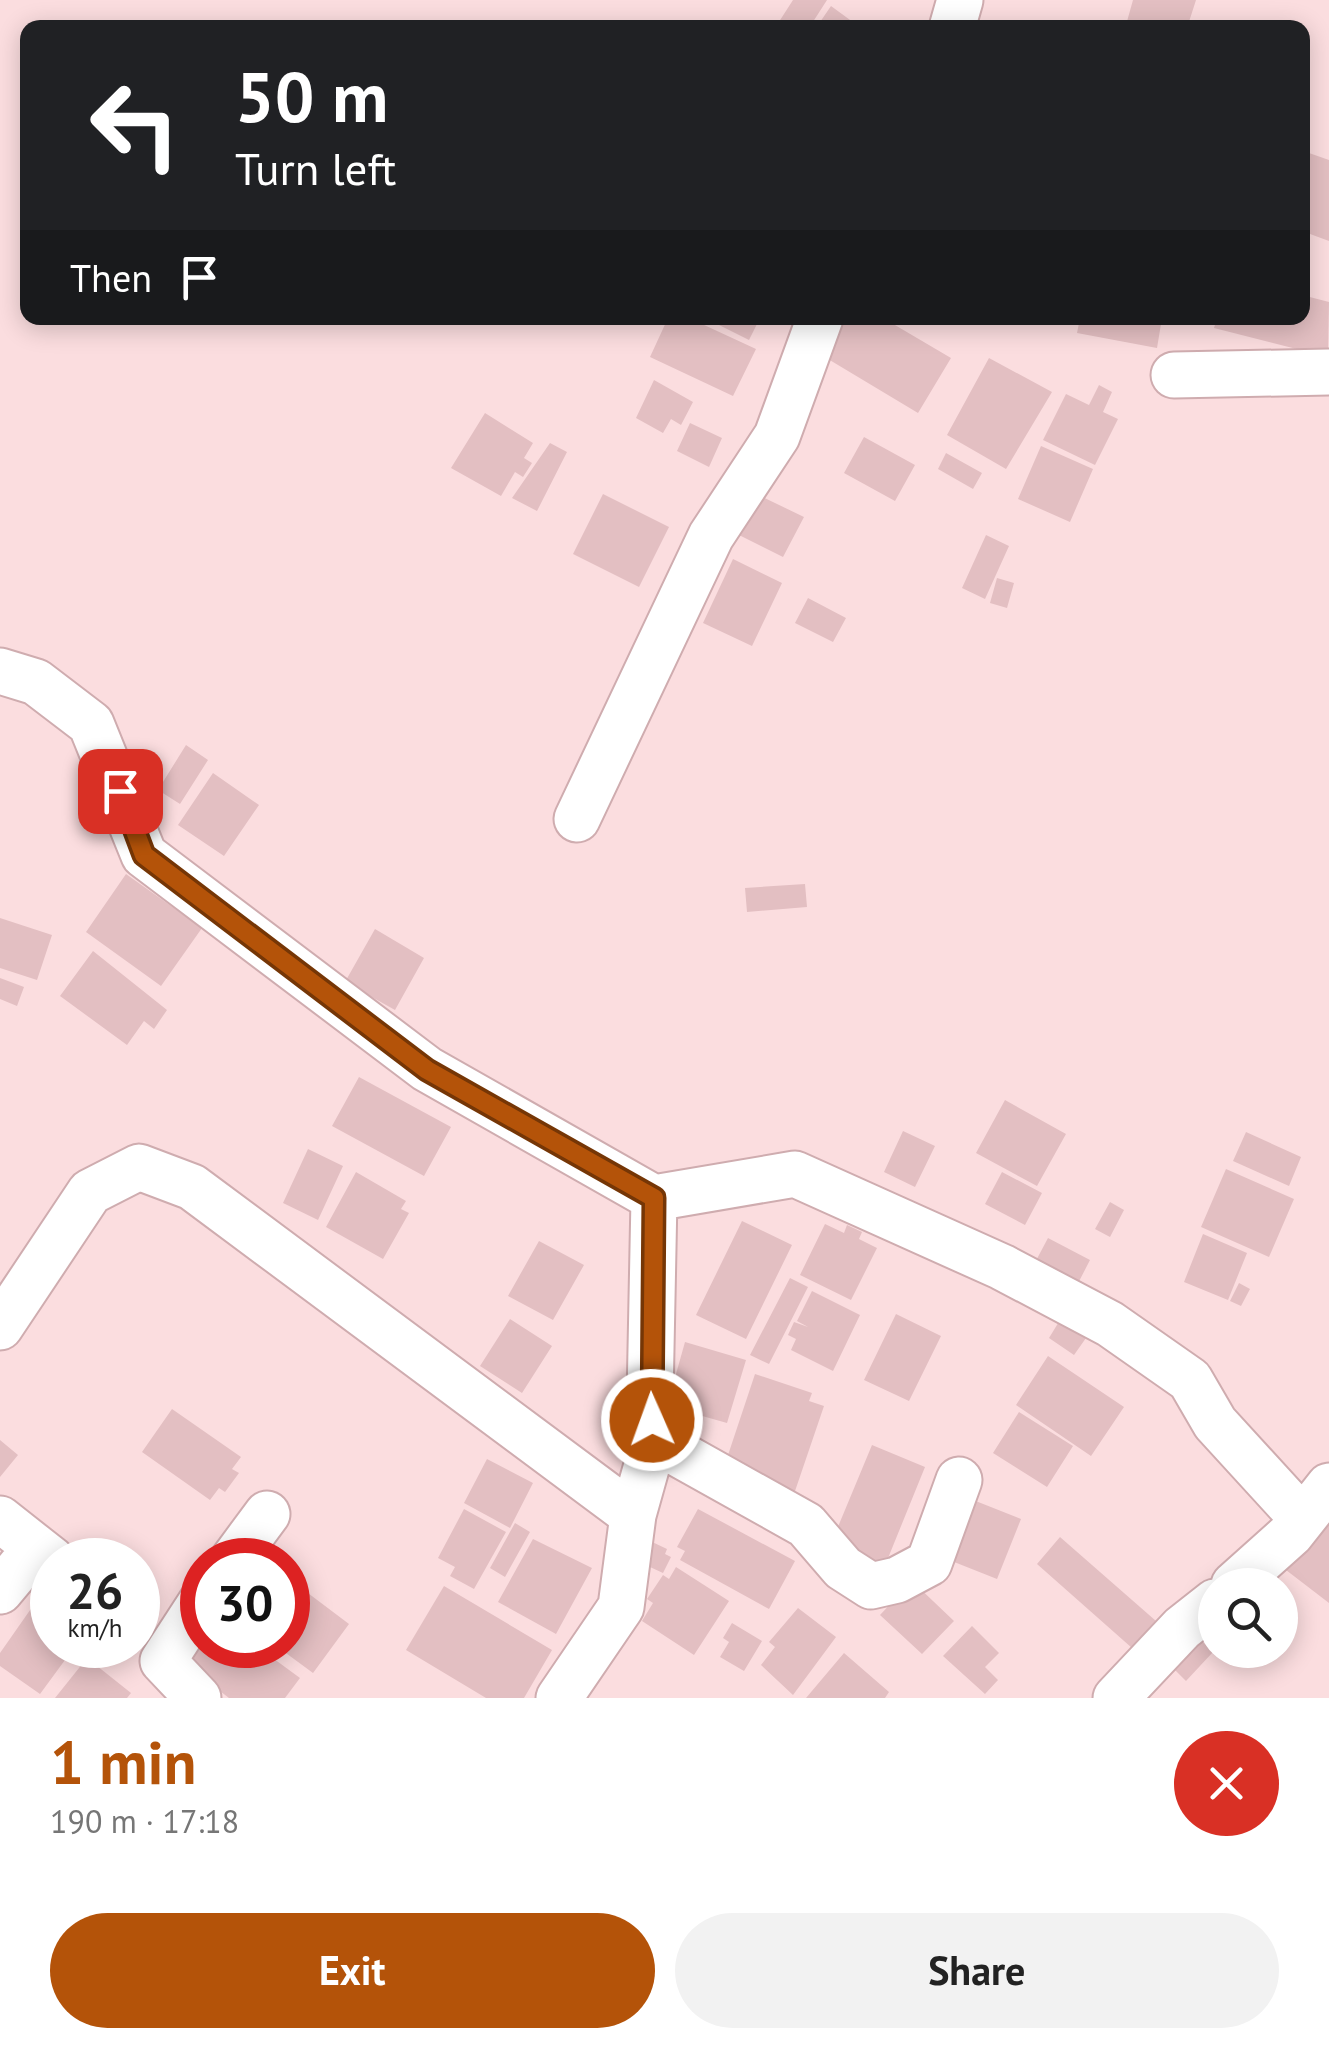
<!DOCTYPE html>
<meta charset="utf-8">
<style>
body{margin:0;font-family:"PT Sans",sans-serif;background:#f2f2f2;color:#222;height:100vh;display:flex;flex-direction:column;font-size:38px;white-space:nowrap}
*{box-sizing:border-box;margin:0}
p{font-size:32px;color:#767676}
.icon{flex:none;width:55px;height:55px;fill:none;stroke:currentColor;stroke-width:2;stroke-linecap:round;stroke-linejoin:round}
.map{position:relative;height:1698px;overflow:hidden}
.panel{display:flex;flex-direction:column;background:#fff;flex:1}
.panel>*{flex:none}
.banner{position:absolute;left:20px;top:20px;width:1290px;height:305px;border-radius:20px;box-shadow:0 5px 25px #0003;background:#202124;color:#fff;overflow:hidden}
.buttons{position:absolute;left:1198px;top:1568px;display:grid;gap:20px}
.buttons a{display:grid;place-items:center;width:100px;height:100px;border-radius:50%;background:#fff;box-shadow:0 5px 25px #0003;font-size:50px}
.speed{position:absolute;left:30px;top:1538px;display:flex;gap:20px;font-size:50px;font-weight:700;text-align:center}
.speed>*{display:grid;place-content:center;width:130px;height:130px;border-radius:50%;background:#fff;box-shadow:0 5px 25px #0003;line-height:1}
.speed small{font-size:25px;font-weight:400}
.speed .limit{border:15px solid #d22;background:#fff;color:#111}
.pin{position:absolute;display:grid;place-items:center;width:85px;height:85px;color:#fff;margin:-42px;border-radius:20px;box-shadow:0 5px 15px #0006}
.me{position:absolute;width:110px;margin:-55px;rotate:358deg;stroke-linejoin:round;filter:drop-shadow(0 0 8px #0008)}
.turn{display:flex;align-items:center;gap:35px;height:210px;padding:0 50px;font-size:45px}
.turn .icon{width:130px;height:130px;stroke-width:2.5}
.turn b{display:block;font-size:70px;line-height:85px}
.then{display:flex;align-items:center;height:95px;padding:0 50px;background:#0003;gap:20px;font-size:38px}
.round{display:grid;place-items:center;flex:none;width:105px;height:105px;border-radius:52px;background:#f2f2f2}
.summary{display:flex;align-items:center;justify-content:space-between;height:170px;padding:0 50px}
h1{font-size:60px;font-weight:700;line-height:75px;color:#b45309}
.cta{display:flex;gap:20px;margin-top:auto;padding:20px 50px}
.cta a{flex:1;height:115px;border-radius:60px;background:#b45309;color:#fff;font-size:40px;font-weight:700;line-height:115px;text-align:center}
.cta a+a{background:#f2f2f2;color:#222}
.map>svg:first-child{display:block}
</style>
<div class="map">
<svg width="1329" height="1698" viewBox="0 0 1329 1698">
<rect width="100%" height="100%" fill="#fbdddf"/>
<path fill="#e3bfc2" d="M793,0H827L809,28H775Z
M1133,0H1196L1187,28L1126,25Z
M831,6L861,28H816Z
M1309,153L1329,160V241L1302,231V171Z
M1302,295L1329,302L1328,357L1214,328L1217,318H1302Z
M668,318H689L756,349L733,396L650,357Z
M705,318H760L749,340Z
M840,318H883L951,358L918,413L818,353Z
M1080,318H1162L1157,348L1077,333Z
M989,358L1052,392L1006,469L947,435Z
M654,380L693,402L681,425L671,419L663,433L636,418Z
M1099,385L1112,392L1103,412L1118,419L1095,465L1043,440L1066,394L1089,405Z
M485,413L533,443L524,458L532,463L523,477L515,472L501,496L451,468Z
M690,423L722,438L709,467L677,451Z
M864,437L915,465L895,501L844,473Z
M550,443L567,452L537,511L512,498Z
M1041,446L1093,469L1070,522L1018,499Z
M946,453L982,473L973,489L938,469Z
M746,489L804,517L783,557L739,535Z
M603,494L669,527L639,587L573,554Z
M986,535L1009,546L985,599L962,588Z
M733,559L782,583L752,646L703,623Z
M997,578L1014,583L1007,608L990,603Z
M808,598L846,618L833,642L795,623Z
M186,745L208,760L180,804L158,790Z
M213,773L259,805L224,856L178,825Z
M126,874L202,928L161,986L86,932Z
M805,884L807,907L747,912L745,888Z
M0,918L52,935L37,980L0,968Z
M375,929L424,958L395,1010L345,982Z
M93,951L167,1010L154,1029L144,1021L127,1045L60,996Z
M0,978L24,987L17,1006L0,999Z
M359,1077L451,1127L424,1176L332,1126Z
M1005,1100L1066,1134L1037,1186L976,1153Z
M903,1131L935,1146L915,1187L884,1172Z
M1246,1132L1301,1157L1289,1186L1233,1161Z
M308,1149L343,1166L318,1220L283,1203Z
M1226,1169L1294,1199L1269,1257L1201,1227Z
M356,1172L406,1201L401,1209L409,1213L383,1259L326,1227Z
M1002,1172L1042,1193L1025,1225L985,1204Z
M1110,1202L1124,1210L1110,1237L1095,1229Z
M742,1221L792,1245L746,1339L696,1315Z
M825,1224L844,1233L847,1225L862,1232L859,1239L877,1248L851,1300L800,1275Z
M1203,1234L1247,1253L1228,1300L1184,1282Z
M1048,1238L1090,1260L1073,1293L1031,1270Z
M539,1241L584,1265L553,1320L508,1296Z
M790,1278L808,1287L769,1364L750,1355Z
M1239,1283L1250,1289L1241,1306L1230,1301Z
M812,1291L860,1315L833,1371L791,1350L796,1339L788,1335L794,1322L808,1327L797,1321Z
M896,1314L941,1336L909,1401L864,1380Z
M510,1319L552,1346L522,1393L480,1366Z
M1060,1320L1086,1338L1074,1355L1049,1338Z
M685,1342L746,1360L727,1423L667,1406Z
M1048,1356L1124,1407L1091,1456L1016,1405Z
M755,1374L812,1393L809,1401L824,1406L794,1494L723,1470Z
M172,1409L241,1457L232,1469L239,1473L225,1492L219,1488L210,1500L142,1452Z
M1019,1412L1073,1446L1047,1487L993,1453Z
M0,1440L18,1455L0,1477Z
M872,1445L925,1467L884,1568L830,1546Z
M487,1459L533,1483L510,1528L464,1503Z
M958,1494L1021,1519L997,1579L934,1554Z
M464,1509L506,1532L474,1589L450,1576L455,1567L438,1558Z
M698,1509L795,1561L769,1609L680,1560L685,1551L677,1547Z
M1325,1519L1329,1522V1603L1286,1570Z
M515,1523L530,1532L505,1577L490,1568Z
M1060,1537L1156,1621L1132,1648L1037,1564Z
M533,1539L592,1568L556,1634L498,1602Z
M648,1540L667,1549L665,1554L671,1557L663,1573L637,1561Z
M676,1567L729,1601L694,1655L642,1621L653,1603L647,1599L663,1575L669,1579Z
M288,1578L349,1624L313,1673L275,1645H288Z
M912,1581L954,1621L922,1654L880,1615Z
M444,1586L552,1650L524,1698H486L406,1650Z
M42,1593L52,1601V1645H76L40,1694L0,1666V1653Z
M798,1608L836,1637L793,1695L761,1665L775,1647L769,1642Z
M732,1623L762,1641L744,1671L720,1657L729,1642L723,1638Z
M972,1626L999,1653L985,1667L998,1680L985,1694L943,1656Z
M202,1635V1645H255L300,1678L285,1698H229L182,1662Z
M1200,1639L1213,1652L1186,1681L1173,1668Z
M844,1653L889,1692L885,1698H806Z
M87,1658L131,1693L127,1698H55Z"/>
<g fill="none" stroke-linecap="round" stroke-linejoin="round">
<g stroke="#cfacaf" stroke-width="49">
<path id="minor" d="M952,28L960,0
M1174,375L1329,372
M0,671L36,682L91,724L144,855L427,1069L654,1198
M577,819L711,536L777,436L820,318
M0,1327L90,1192L139,1167L192,1187L633,1515
M654,1440L806,1525L843,1568L871,1586L897,1580L929,1563L959,1480
M0,1519L52,1560
M233,1560L267,1514
M1234,1585L1291,1534L1329,1486
M0,1591L36,1548
M198,1698L163,1661L202,1601
M559,1698L621,1607L633,1515L654,1440L650,1399L654,1198L795,1174L1002,1267L1110,1324L1190,1380L1215,1423L1301,1517
M1116,1698L1182,1628L1215,1602"/>
</g>
<use href="#minor" stroke="#fff" stroke-width="45"/>
</g>
<g fill="none" stroke-linecap="round" stroke-linejoin="round">
<g stroke="#753606" stroke-width="25">
<path id="route" d="M120,791L144,855L427,1070L654,1198L652,1420"/>
</g>
<use href="#route" stroke="#b45309" stroke-width="18"/>
</g>
</svg>
<div class="buttons">
<a><svg class="icon" aria-label="search" viewBox="0 0 24 24"><circle cx="10" cy="10" r="6"/><path d="M15 15l6 6"/></svg></a>
</div>
<div class="speed"><div>26<small>km/h</small></div><div class="limit">30</div></div>
<div class="pin" style="left:120px;top:791px;background:#d93025"><svg class="icon" aria-label="arrive" viewBox="0 0 24 24"><path d="M6 21V4h12l-3 4 3 4H6"/></svg></div>
<svg class="me" style="left:652px;top:1420px" viewBox="-20 -20 40 40"><circle r="17" fill="#b45309" stroke="#fff" stroke-width="3"/><path d="M0-11L8 9 0 5-8 9z" fill="#fff"/></svg>
<div class="banner">
<div class="turn"><svg class="icon" aria-label="left" viewBox="0 0 24 24"><path d="M17 20v-9H6M10 6l-5 5 5 5"/></svg><div><b>50 m</b>Turn left</div></div>
<div class="then">Then<svg class="icon" aria-label="arrive" viewBox="0 0 24 24"><path d="M6 21V4h12l-3 4 3 4H6"/></svg></div>
</div>
</div>
<section class="panel">
<div class="summary"><div><h1>1 min</h1><p>190 m · 17:18</p></div><a class="round" style="background:#d93025;color:#fff"><svg class="icon" aria-label="close" viewBox="0 0 24 24"><path d="M6 6l12 12M18 6L6 18"/></svg></a></div>
<div class="cta"><a>Exit</a><a>Share</a></div>
</section>
